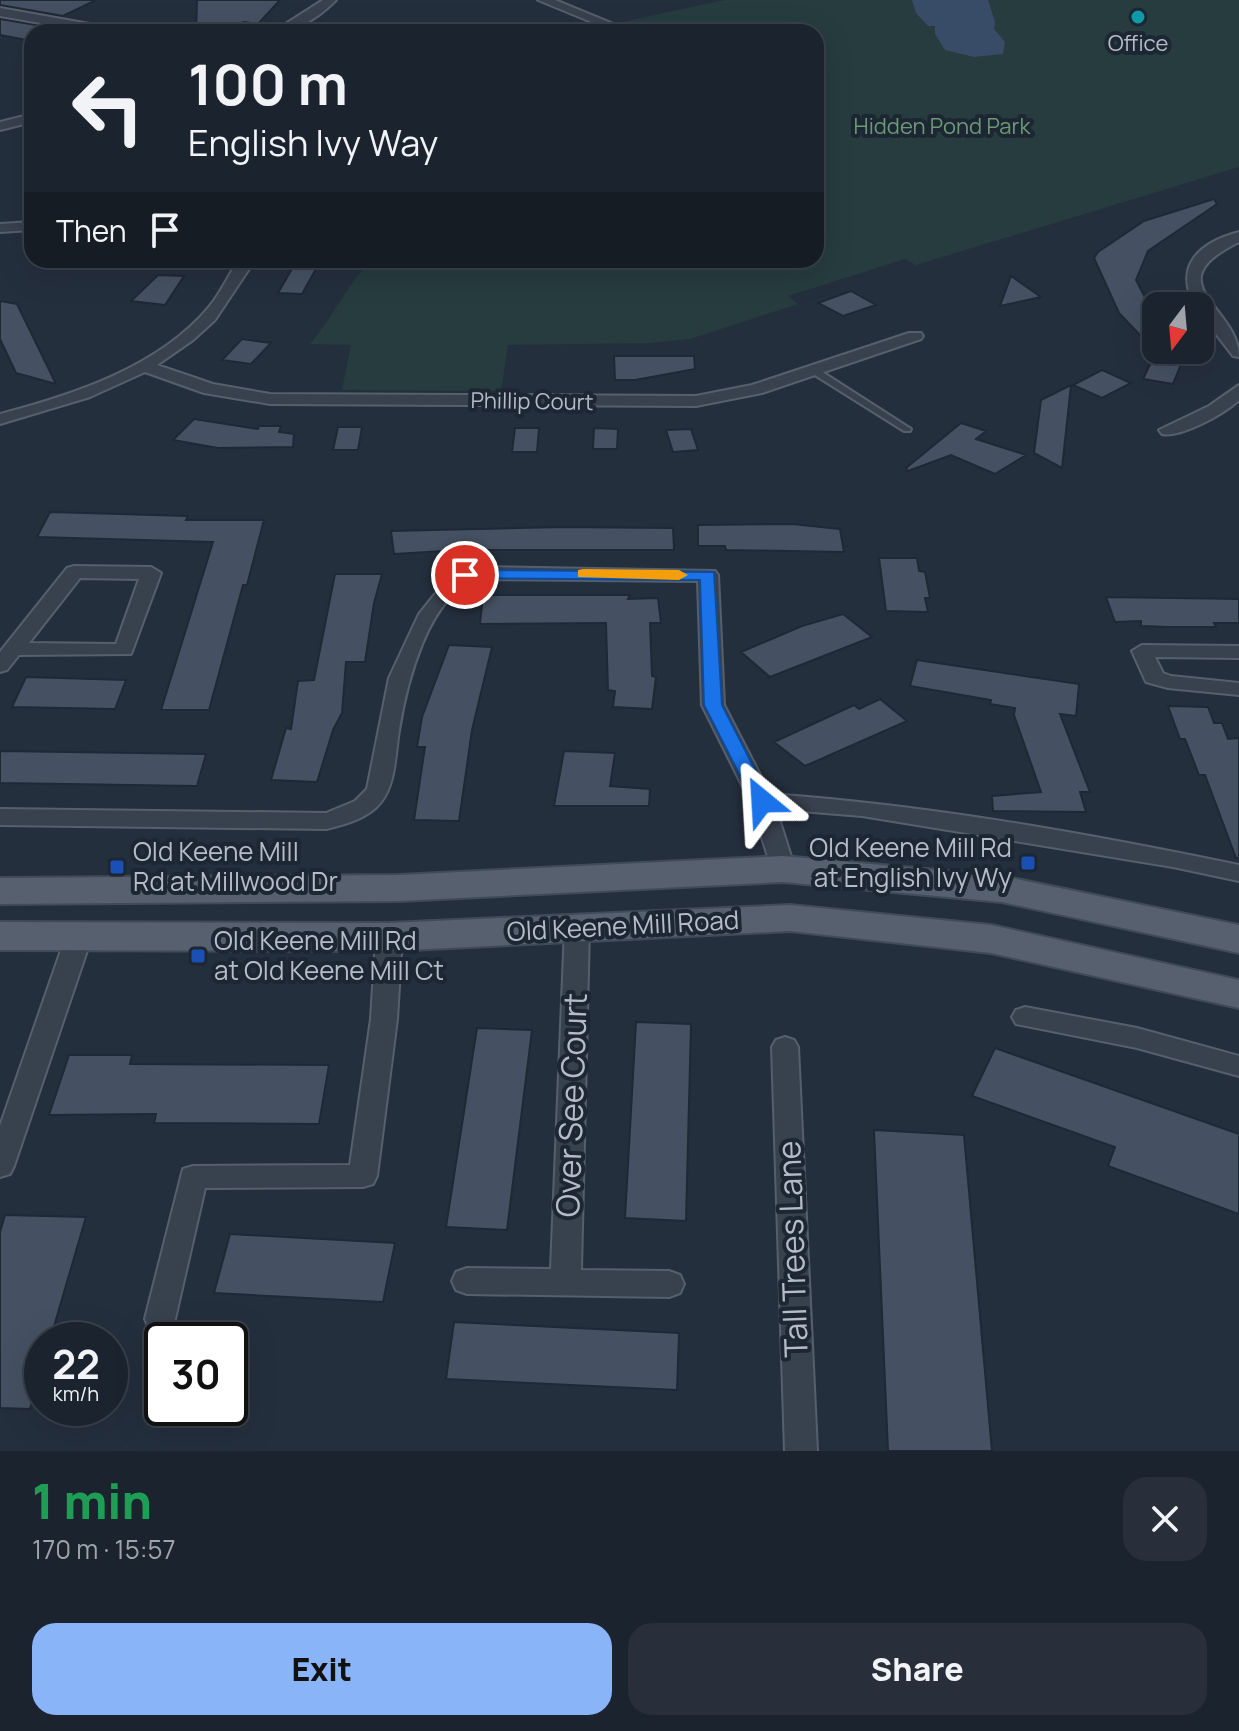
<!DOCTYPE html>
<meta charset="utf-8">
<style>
body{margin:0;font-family:Manrope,sans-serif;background:#282f3a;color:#f1f3f6;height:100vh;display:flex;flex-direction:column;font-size:30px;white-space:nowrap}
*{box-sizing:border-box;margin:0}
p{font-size:26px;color:#a0a4aa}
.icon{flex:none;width:44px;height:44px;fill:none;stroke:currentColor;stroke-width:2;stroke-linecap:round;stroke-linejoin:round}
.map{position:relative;height:1451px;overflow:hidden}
.side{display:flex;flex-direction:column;background:#1b232e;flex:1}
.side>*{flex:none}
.hud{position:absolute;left:24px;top:24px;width:800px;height:244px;border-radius:24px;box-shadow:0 8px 32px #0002,0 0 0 2px #39404a;background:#1b232e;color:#f1f3f6;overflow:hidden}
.needle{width:52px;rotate:196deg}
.controls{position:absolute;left:1142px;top:292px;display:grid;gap:16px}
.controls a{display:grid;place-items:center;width:72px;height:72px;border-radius:16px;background:#1b232e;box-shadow:0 8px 32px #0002,0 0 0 2px #39404a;font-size:40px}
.speed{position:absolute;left:24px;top:1322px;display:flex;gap:16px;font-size:40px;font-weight:700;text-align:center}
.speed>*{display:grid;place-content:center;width:104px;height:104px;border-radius:50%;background:#1b232e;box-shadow:0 8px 32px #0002,0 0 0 2px #39404a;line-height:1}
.speed small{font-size:20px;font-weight:400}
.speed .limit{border:4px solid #111;border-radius:12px;background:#fff;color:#111}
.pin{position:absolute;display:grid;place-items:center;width:68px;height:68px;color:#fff;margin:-34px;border:4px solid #fff;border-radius:50%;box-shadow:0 2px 8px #0007}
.me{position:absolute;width:88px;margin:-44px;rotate:333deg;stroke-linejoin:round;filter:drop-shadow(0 0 6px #0008)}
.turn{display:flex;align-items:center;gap:28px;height:168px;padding:0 32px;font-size:36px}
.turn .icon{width:104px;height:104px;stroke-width:2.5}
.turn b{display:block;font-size:56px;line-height:68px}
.then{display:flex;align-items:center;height:76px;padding:0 32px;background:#0003;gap:16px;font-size:30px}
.round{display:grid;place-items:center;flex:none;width:84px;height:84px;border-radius:24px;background:#282f3a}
.summary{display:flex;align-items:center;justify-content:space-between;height:136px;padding:0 32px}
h1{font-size:48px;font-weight:800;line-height:60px;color:#1e9e55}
.button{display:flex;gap:16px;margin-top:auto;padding:16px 32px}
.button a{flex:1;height:92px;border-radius:24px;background:#8ab4f8;color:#111;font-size:32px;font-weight:800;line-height:92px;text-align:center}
.button a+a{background:#282f3a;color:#f1f3f6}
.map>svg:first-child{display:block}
</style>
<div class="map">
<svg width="1239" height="1451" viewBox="0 0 1239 1451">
<rect width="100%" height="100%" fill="#242f3e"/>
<path fill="#263c3f" d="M724,0H1239V167L916,265L905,259L788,296L798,304L690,339L650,343L508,345L501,391L342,390L351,345L310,344C333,317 346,286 371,260H816V32H576Z"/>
<path fill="#394c67" d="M912,0H988L995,22L994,29L1005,42L1003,54L974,57L945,50L935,34V26H928L916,13Z"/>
<path fill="#455162" stroke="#1f2835" stroke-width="2" d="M0,0H96L63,16L0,5Z
M197,0H280L258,24L244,22L220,32H196Z
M0,19L42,26L32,31V41L0,35Z
M1214,199L1217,204L1148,251L1136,280L1156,319V352L1184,357L1173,384L1143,379L1156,352L1119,313L1094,258L1098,252L1144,221Z
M297,260H321L302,294L278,293Z
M158,275L184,276L165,305L131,301Z
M1011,276L1041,297L1000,306Z
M851,291L876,305L843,316L818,303Z
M0,301L17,304L56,384L16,373L0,339Z
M242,339L271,343L251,364L222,360Z
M614,356H694L695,369L635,380H615Z
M1102,370L1131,383L1102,398L1073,385Z
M1071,385L1062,468L1034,453L1041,400Z
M194,419L258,429L259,426H281L279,432L294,434L293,447L218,448L173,440Z
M961,423L986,431L976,439L1026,455L995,474L951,455L908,471L906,468Z
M338,427H362L358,450H333Z
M515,428H539L537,452H512Z
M594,428L618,429L617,449H593Z
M691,429L698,450L673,452L666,430Z
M50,512L188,516L186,520H264L247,585H243L209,710H161L213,542L37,537Z
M792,524L840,529L844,552L726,550L725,546H698V525Z
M560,527L673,528L674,550H461L394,554L391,531Z
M879,558H917L919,571L925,572L930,598H925L928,612L886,611Z
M335,574H382L374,603L365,662H346L342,713L333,730L317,782L271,780L286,728L291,729L298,681L314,680Z
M483,595H630L628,599L658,598L661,623H650L652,676L656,677L652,709L613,707L615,691L608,690L606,623L480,624Z
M1106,597L1239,599V623H1214L1216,627H1167L1141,626V621L1115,622Z
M843,614L872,637L770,677L741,652L802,626Z
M449,645L492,647L472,730L459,821L414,820L425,747H417L422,717Z
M917,660L1079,684L1076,716L1060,714L1090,792H1080L1086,812L993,811L992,796L1041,792L1014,715L1015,708L990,704L991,700L910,686Z
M26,677L126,680L115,709L12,707Z
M880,699L907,721L805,766L774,742L854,705L859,709Z
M1168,706L1208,707L1214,723H1222L1228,739L1239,738V858H1236L1205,775H1199L1185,739H1180Z
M0,751L206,754L197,786L0,783Z
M564,751L615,753L610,786L650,789L649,806H554Z
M636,1022L691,1024L686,1221L625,1218Z
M477,1028L532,1030L507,1230L446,1227Z
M995,1048L1239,1134V1214L1108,1166L1115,1147L972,1096Z
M69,1055H132L130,1064L329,1065L319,1124L154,1123L156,1114L49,1115Z
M874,1130L964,1135L992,1451H888Z
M5,1215L86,1217L50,1340H42V1368L30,1409L0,1408V1232Z
M230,1234L395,1243L383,1302L214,1293Z
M454,1322L679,1333L677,1390L446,1379Z"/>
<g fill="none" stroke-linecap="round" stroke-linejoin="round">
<g stroke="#565f6c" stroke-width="4">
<path id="service" d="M813,367L816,368L911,429L910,431H904L810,372L809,370Z"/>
</g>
<g stroke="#565f6c" stroke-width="4">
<path id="minor" d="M323,0H336C319,17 297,32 273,32Z
M538,0H555L616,25L606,28Z
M0,8L112,28L118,32H92L0,16Z
M32,114V122L0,130V122Z
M32,222V230L0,232V224Z
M1239,232V242C1153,284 1239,306 1239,357L1233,356L1200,313V306L1194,304C1174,264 1201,242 1239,232Z
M239,260H255L215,320L193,340L157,365L213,384L270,394L696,396L752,385L909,333H921L923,336L921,339L762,393L696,406L270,404L204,393L145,372L90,397L0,424V414C73,395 159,367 209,307C221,293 228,275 239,260Z
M1239,385V400C1224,414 1181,438 1162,434L1159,430L1209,406Z
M74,566L151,567L161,573L131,654L19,655L7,670L0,672V652L67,568ZM80,578L139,579L116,644L29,643Z
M478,567L715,571L718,575L724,705L770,794C927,805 1085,833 1239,865V881L1173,867L862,816L776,809L795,869L792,875H774L750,801L702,705L698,581L478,579C428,594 406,686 399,731C395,754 396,783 381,802C369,818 346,824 327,829L0,825V809L326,813L355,801L367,789L389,678L419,614L448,578Z
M1142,645L1239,646V658L1155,657L1163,673L1171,676L1239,683V695L1168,688L1146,682L1132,651Z
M577,919L586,922L589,928L581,1270L669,1271L680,1275L684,1284L680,1293L669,1297L467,1294L456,1290L452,1281L456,1272L467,1268L551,1269L565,928L568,922Z
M79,927L88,930L92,936L14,1166L10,1174L0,1177V1126L66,936L70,930Z
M389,928L398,931L402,937L397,1019L377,1176L373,1184L363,1187L205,1188L175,1319L171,1328L160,1332L149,1328L145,1319L183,1169L193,1166L350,1165L371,1019L376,937L380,931Z
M1025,1007L1137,1028L1239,1056V1076L1137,1048L1016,1024L1012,1017L1016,1010Z
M785,1037L794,1040L798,1047L817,1451H785L772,1047L776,1040Z"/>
</g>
<g stroke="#414a57" stroke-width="4">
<path id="primary" d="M783,856L1002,876L1239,925V953L1002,902L783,882L399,901L0,904V878L399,875Z
M790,905L991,925L1239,980V1008L991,953L790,931L389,951L0,950V922L389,923Z"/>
</g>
<use href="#service" fill="#38414e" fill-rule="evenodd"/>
<use href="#minor" fill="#38414e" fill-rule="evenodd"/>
<use href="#primary" fill="#56606e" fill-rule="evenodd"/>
</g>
<path fill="#1a73e8" stroke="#114b97" stroke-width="2" d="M465,570L714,572L722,705L771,801L769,805H755L704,705L700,580L460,578L457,575Z"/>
<path fill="#f59e0b" d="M583,569L679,570L688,575L679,580L578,577V570Z"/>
<circle fill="#0f9aa8" stroke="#1d2633" stroke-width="3" cx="1138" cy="17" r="8"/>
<g fill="#1a4fb4" stroke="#1d2633" stroke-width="3">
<rect x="1020" y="855" width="16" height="16" rx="4"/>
<rect x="109" y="859" width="16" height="16" rx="4"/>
<rect x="190" y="948" width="16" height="16" rx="4"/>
</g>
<g text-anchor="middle" stroke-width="8" stroke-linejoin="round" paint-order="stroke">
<g font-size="22" fill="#b4bcc9" stroke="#1d2633">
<text x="1138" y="51">Office</text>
</g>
<g font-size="22" fill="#6b9a76" stroke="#1d2633">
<text x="942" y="134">Hidden Pond Park</text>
</g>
<g font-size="22" fill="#b4bcc9" stroke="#1d2633">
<text transform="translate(532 401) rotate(1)" y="8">Phillip Court</text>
</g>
<g font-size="26" fill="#b4bcc9" stroke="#1d2633" text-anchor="start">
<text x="1012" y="857" text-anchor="end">Old Keene Mill Rd<tspan x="1012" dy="30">at English Ivy Wy</tspan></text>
<text x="133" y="861">Old Keene Mill<tspan x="133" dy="30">Rd at Millwood Dr</tspan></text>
<text x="214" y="950">Old Keene Mill Rd<tspan x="214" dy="30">at Old Keene Mill Ct</tspan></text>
</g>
<g font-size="26" fill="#b4bcc9" stroke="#1d2633">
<text transform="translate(623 926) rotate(-3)" y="9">Old Keene Mill Road</text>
</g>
<g font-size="32" fill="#b4bcc9" stroke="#1d2633">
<text transform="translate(572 1105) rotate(-88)" y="11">Over See Court</text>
<text transform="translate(793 1249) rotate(-92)" y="11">Tall Trees Lane</text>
</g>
</g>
</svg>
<div class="controls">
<a><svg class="needle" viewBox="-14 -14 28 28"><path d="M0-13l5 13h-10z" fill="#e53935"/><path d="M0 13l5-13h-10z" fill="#a0a4aa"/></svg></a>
</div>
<div class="speed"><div>22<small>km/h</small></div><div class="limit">30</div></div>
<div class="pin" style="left:465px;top:575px;background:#d93025"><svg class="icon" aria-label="arrive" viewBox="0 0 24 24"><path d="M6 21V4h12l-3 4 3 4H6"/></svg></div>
<svg class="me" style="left:762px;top:801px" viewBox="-20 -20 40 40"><path d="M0-17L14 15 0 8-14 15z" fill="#1a73e8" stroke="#fff" stroke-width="4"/></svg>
<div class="hud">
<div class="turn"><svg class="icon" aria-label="left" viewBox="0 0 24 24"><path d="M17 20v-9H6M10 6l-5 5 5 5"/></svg><div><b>100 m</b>English Ivy Way</div></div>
<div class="then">Then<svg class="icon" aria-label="arrive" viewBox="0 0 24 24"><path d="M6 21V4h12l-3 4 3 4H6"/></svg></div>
</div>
</div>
<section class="side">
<div class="summary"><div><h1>1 min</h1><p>170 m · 15:57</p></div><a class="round"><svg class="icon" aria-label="close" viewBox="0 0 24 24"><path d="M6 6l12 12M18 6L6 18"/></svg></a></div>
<div class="button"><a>Exit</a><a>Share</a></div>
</section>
